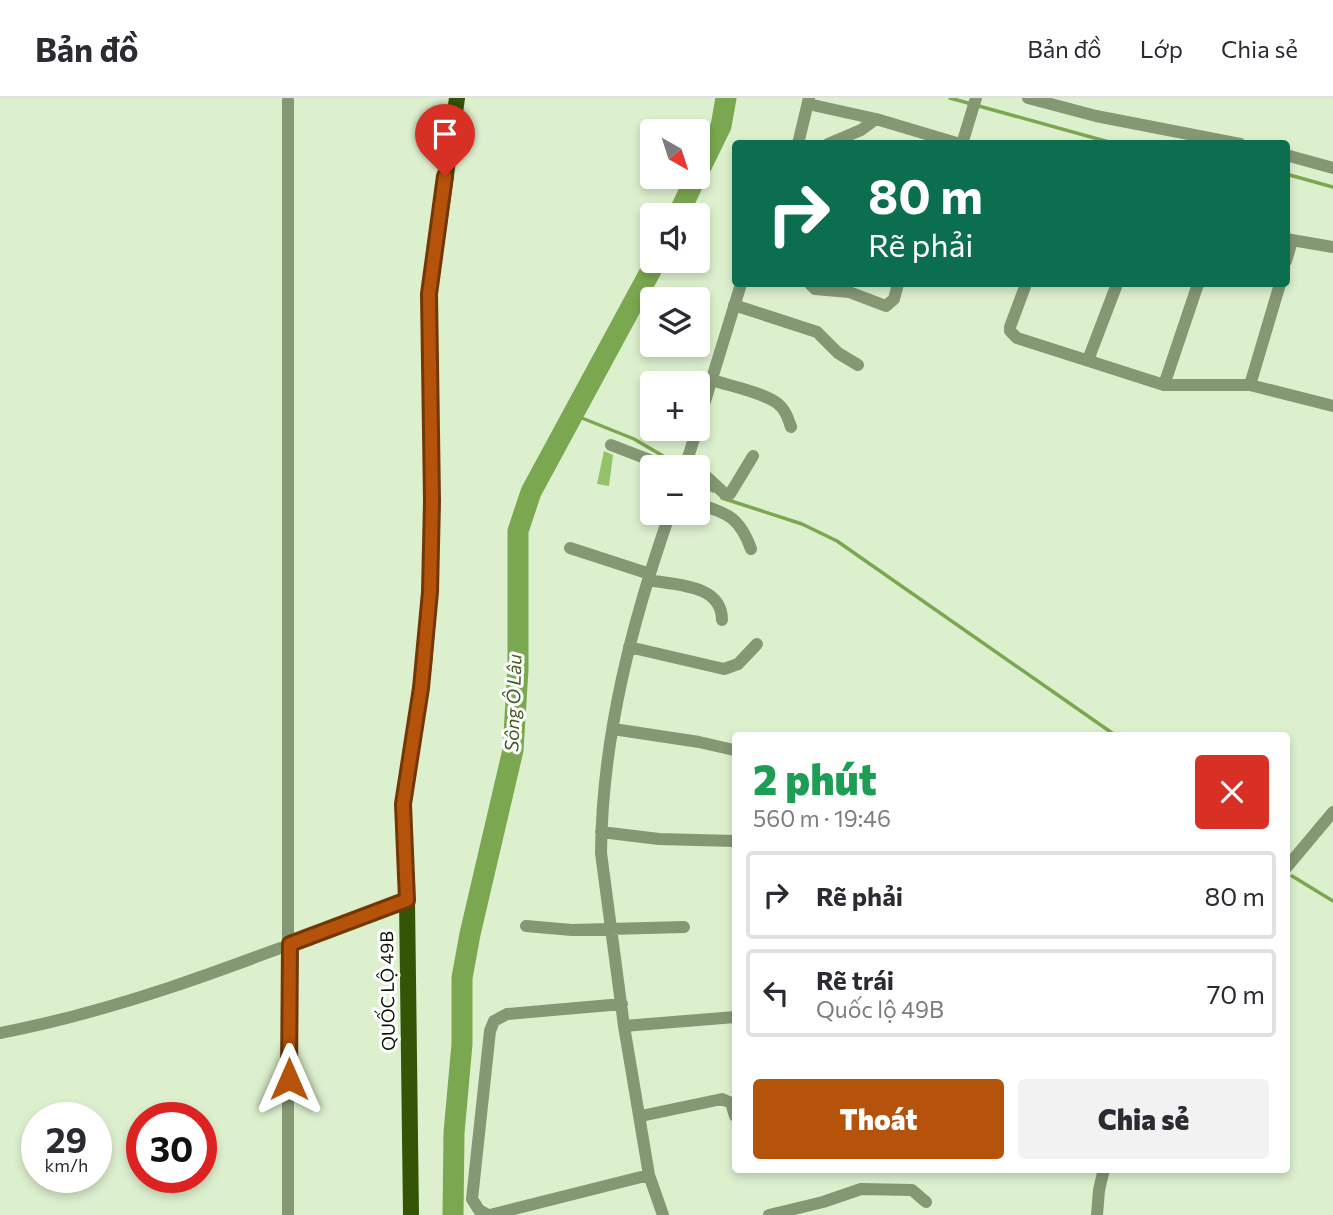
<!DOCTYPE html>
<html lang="vi">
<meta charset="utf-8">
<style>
body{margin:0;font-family:Commissioner,sans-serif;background:#f2f2f3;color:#2b2b33;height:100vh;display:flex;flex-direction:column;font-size:26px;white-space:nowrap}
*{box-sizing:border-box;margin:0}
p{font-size:23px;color:#7c7c81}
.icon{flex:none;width:38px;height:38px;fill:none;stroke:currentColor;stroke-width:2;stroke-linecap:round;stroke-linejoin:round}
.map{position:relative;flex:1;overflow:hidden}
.side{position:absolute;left:732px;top:634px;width:558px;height:441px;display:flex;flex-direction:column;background:#fff;border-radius:7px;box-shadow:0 4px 10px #0003}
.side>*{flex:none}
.guide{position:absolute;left:732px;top:42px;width:558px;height:147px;border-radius:7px;box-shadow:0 4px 10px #0003;background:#0b6e4f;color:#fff;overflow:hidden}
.needle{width:46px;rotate:141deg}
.fabs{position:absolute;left:640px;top:21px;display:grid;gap:14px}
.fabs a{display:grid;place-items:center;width:70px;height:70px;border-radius:7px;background:#fff;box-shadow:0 4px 10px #0003;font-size:35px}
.speed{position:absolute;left:21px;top:1004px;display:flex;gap:14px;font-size:35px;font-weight:700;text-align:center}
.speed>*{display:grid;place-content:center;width:91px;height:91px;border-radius:50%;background:#fff;box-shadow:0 4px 10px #0003;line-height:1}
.speed small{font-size:18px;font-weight:400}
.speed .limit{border:10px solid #d22;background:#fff;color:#111}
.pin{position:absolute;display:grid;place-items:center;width:60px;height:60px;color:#fff;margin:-72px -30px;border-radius:50% 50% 50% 0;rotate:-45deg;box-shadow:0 0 7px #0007}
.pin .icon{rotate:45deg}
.me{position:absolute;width:77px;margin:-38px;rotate:0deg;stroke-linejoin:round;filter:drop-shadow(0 0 5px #0008)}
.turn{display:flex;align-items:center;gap:24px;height:147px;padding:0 21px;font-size:32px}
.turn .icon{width:91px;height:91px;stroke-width:2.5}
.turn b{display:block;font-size:49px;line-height:60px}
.round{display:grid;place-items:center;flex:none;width:74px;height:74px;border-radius:7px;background:#f2f2f3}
.summary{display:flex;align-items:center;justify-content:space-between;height:119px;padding:0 21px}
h1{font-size:42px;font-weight:800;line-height:52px;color:#1e9e55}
.button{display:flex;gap:14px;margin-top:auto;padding:14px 21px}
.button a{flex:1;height:80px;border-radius:7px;background:#b45309;color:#fff;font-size:28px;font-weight:800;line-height:80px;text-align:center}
.button a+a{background:#f2f2f3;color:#2b2b33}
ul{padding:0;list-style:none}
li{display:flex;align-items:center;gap:21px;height:88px;margin:0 14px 10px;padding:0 7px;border:4px solid #e1e1e2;border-radius:7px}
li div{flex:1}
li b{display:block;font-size:26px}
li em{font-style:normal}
header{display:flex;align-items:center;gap:42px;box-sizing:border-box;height:98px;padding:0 35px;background:#fff;border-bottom:2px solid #e1e1e2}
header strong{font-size:33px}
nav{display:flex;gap:38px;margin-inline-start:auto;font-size:24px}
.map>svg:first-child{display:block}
</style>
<header>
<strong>Bản đồ</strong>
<nav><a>Bản đồ</a><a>Lớp</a><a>Chia sẻ</a></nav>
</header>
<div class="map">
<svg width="1333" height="1117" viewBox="0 0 1333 1117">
<rect width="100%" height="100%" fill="#ddf0ce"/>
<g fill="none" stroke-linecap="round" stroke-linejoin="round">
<path stroke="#7ba750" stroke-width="3.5" d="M950,0L1116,46
M1286,76L1333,89
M572,316L634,341L682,369
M698,382L713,393
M722,400L802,426L837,443L1115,637
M1292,778L1333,803"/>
<path stroke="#7ba750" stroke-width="21" d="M698,75L721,28L726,0
M678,117L696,79
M453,1117L454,1035L462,946V880L470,836L513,652L518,571V433L531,394L656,163"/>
</g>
<path fill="#94c26a" d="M604,353L613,357L609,388L597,386Z"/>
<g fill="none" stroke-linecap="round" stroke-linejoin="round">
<path stroke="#849874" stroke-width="12" d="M288,0V1117
M1028,0L1096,18L1240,46
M808,6L876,21L960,46
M798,46L809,0
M828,46L861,32L876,21
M962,46L976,0
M1286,57L1333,70
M1286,141L1333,149
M1286,163L1292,143
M810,186L815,191L849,194L886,208L894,201L898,186
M1026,186L1010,229V233L1017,240L1164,287H1250L1333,308
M734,207L817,234L838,255L858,267
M1088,262L1117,186
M712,282C730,288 762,294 777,305C785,311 788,320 791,329
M1164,287L1198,186
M1250,287L1280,186
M698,326L741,186
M611,347L668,369
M685,369L697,331
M698,371L724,395L730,396L753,358
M698,406C728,415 740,420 751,451
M570,450L650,476
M648,482C675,487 722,486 722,522
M629,549L724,571L738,566L757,546
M613,631L699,644L734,652
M601,734L659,741L735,743
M1286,770L1333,714
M526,828L572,832L684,829
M624,928L735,919
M0,935C141,908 273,852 407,802
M641,1018L722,1001L731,1005L735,1018
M488,1117L479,1112L472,1101L490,933L494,923L507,916L622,906
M490,1117L649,1077
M663,1117L649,1077L624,928L601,755C602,639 632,524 670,415
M769,1117L823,1104L861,1091L912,1092L926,1104
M1097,1117L1099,1092L1104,1071"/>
<path stroke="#345506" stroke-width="16" d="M411,1117L407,802L403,706L424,567L430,494L432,403L429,196L457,0"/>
</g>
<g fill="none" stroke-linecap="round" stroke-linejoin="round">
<g stroke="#753606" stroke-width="18">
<path id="route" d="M289,981L290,846L407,802L403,706L421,590L430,494L432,403L429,196L445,78"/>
</g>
<use href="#route" stroke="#b45309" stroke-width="12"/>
</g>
<g text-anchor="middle" stroke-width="6" stroke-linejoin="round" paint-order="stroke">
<g font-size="18" fill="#0a1005" stroke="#fff">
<text transform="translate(388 893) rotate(-91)" y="6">QUỐC LỘ 49B</text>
</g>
<g font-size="19" font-style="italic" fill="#415e22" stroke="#fff">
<text transform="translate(513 605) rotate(-88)" y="7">Sông Ô Lâu</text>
</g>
</g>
</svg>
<div class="fabs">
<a><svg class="needle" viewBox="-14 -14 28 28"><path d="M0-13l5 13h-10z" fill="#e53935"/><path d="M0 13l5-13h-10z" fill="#7c7c81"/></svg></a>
<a><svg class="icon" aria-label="sound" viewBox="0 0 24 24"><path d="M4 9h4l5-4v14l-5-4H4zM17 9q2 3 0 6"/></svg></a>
<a><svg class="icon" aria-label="layers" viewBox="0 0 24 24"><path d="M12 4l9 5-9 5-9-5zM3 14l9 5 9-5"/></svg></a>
<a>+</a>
<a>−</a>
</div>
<div class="speed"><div>29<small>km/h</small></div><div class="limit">30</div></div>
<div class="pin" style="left:445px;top:78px;background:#d93025"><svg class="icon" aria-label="arrive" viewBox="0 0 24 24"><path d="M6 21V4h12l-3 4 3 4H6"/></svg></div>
<svg class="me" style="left:289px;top:981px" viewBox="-20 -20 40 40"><path d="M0-17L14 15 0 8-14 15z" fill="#b45309" stroke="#fff" stroke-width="4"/></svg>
<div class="guide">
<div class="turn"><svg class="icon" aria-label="right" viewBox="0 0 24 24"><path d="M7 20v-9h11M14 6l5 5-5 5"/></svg><div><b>80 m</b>Rẽ phải</div></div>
</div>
<section class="side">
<div class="summary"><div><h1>2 phút</h1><p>560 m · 19:46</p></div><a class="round" style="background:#d93025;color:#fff"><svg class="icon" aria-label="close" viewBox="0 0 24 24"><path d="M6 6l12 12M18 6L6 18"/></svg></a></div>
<ul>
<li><svg class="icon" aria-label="right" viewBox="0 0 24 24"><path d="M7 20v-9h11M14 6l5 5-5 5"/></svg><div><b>Rẽ phải</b></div><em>80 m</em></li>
<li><svg class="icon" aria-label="left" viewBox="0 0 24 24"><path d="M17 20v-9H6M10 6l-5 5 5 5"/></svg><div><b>Rẽ trái</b><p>Quốc lộ 49B</p></div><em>70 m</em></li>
</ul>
<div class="button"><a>Thoát</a><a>Chia sẻ</a></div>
</section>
</div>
